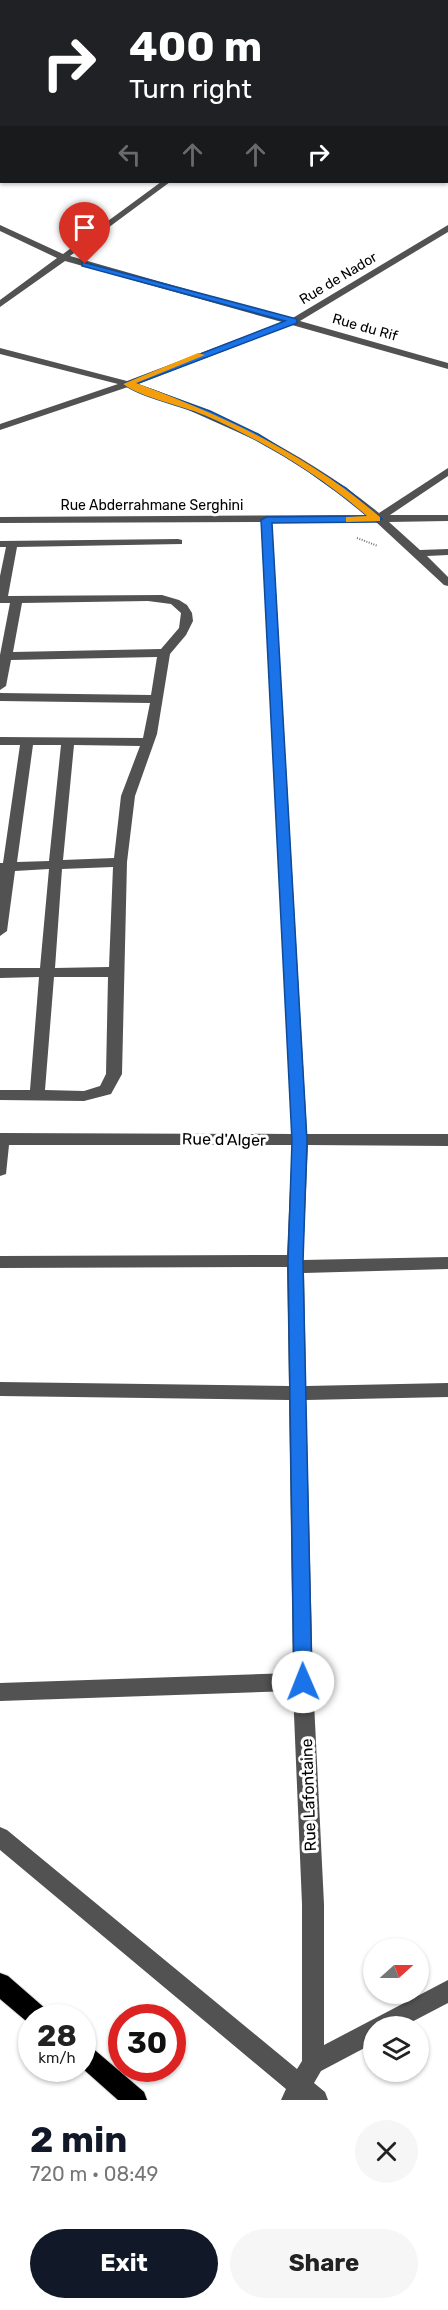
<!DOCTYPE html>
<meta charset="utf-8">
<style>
body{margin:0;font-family:Rubik,sans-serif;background:#f6f6f6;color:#222;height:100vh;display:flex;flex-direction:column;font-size:22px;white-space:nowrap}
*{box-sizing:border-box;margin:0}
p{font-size:20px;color:#767676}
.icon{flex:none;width:33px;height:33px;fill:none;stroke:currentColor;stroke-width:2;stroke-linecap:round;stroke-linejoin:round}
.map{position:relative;height:2100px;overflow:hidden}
.details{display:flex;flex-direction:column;background:#fff;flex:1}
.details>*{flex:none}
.guide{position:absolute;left:0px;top:0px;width:448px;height:183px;box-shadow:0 2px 4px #0004;background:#202124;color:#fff;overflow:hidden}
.needle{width:39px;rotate:69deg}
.tools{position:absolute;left:363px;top:1938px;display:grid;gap:12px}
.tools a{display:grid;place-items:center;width:66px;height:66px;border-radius:50%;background:#fff;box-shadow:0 2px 4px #0004;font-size:30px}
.speed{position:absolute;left:18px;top:2004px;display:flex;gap:12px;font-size:30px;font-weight:700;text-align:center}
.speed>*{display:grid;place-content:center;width:78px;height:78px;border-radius:50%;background:#fff;box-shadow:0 2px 4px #0004;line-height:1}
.speed small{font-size:15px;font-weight:400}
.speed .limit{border:9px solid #d22;background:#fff;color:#111}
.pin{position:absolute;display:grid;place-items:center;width:51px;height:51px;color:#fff;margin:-62px -26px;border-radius:50% 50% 50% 0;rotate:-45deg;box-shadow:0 0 6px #0007}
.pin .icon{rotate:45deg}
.me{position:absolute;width:66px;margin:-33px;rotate:359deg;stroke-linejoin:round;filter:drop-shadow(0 0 4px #0008)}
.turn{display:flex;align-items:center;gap:21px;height:126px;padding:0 30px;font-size:27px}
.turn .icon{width:78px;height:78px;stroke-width:2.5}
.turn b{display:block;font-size:42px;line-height:51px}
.lanes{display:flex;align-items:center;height:57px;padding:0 30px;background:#0003;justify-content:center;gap:30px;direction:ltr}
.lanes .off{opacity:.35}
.round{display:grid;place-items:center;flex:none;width:63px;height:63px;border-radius:32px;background:#f6f6f6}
.overview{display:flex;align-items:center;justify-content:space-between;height:102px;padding:0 30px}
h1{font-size:36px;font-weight:700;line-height:45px;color:#111827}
.cta{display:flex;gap:12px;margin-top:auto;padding:12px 30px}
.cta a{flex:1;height:69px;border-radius:36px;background:#111827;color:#fff;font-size:24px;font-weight:700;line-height:69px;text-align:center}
.cta a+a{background:#f6f6f6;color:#222}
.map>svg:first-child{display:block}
</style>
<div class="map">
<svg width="448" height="2100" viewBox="0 0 448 2100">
<rect width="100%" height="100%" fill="#fff"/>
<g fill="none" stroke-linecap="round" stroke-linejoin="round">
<g stroke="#dbdbdb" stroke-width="2">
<path id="major" d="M0,1973L8,1976L47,2010L50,2018H32V2026L0,1999Z
M82,2043L90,2046L144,2092L147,2100H118L82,2068Z"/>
</g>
<path stroke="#747474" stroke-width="2" stroke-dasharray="1 1.5" stroke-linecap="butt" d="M357,538L378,546"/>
<path fill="#525252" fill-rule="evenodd" d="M234,0H245L232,2Z
M329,0H338L340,2H331Z
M0,15H2V20H0Z
M447,37H448V41H447Z
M0,56H2V60H0Z
M0,113H2L0,118Z
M447,124H448V128H447Z
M0,176H2L0,182Z
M447,176L448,177V183L445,182H447Z
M161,182H170L70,256L291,319L448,225V232L300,321L448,363V369L292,325L138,384C225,414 307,454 379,513L448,468V476L390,515H448V521L389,522L420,550L448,549V555L427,556L448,577V586L444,585L376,522H272L307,1134H448V1146L308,1145L303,1260L448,1257V1269L304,1273L306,1386L448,1383V1397L306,1400L313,1682L324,1904V2045L448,1980V2003L404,2026H374V2043L321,2071L314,2083L325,2092L328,2100H281L286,2089L0,1850V1827L7,1830L297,2069L302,2061V1904L293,1691L0,1701V1683L293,1673L289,1400L0,1396V1382L289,1386L287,1267L0,1268V1256L287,1255L292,1145H9L6,1174L0,1176V1133L292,1134L261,522L0,523V517L368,515L300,466L260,442L175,404L128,387L0,430V424L118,384L0,354V348L127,381L282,322L65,261L0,307V300L57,258L0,231V225L63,254Z
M178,539L182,540V544L17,547L8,596L162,595L179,600L187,605L192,613L193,621L186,635L170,654L157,734L135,796L127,862L122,1074L111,1094L84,1101L0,1100V1090H30L39,977L0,978V968H40L49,869L15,871L7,931L0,936V863H3L20,745H0V737L143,738L150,703L0,701V693L151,695L157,657L11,660L6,686L0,690V655L10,603H0V576L6,547H0V541ZM148,601L171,604L181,613L179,628L161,649L13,652L22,603ZM33,745H61L49,861L17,862ZM74,745L140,746L121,796L114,858L63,860ZM113,867L109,967L55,968L62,869ZM54,977H108L106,1074L100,1086L84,1091L45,1090Z"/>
<use href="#major" fill="#000" fill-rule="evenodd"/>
</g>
<path fill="#1a73e8" stroke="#114b97" stroke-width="1.5" d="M82,262L297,319V323L136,384L210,411L258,434L346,488L382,519L377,522L272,523L307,1141L303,1262L312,1682L310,1688L303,1691L297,1688L294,1682L288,1262L292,1141L261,520L266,517L367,516C320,475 262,440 204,415C181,405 142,398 123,384L285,321L82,266Z"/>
<path fill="#f59e0b" d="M198,353L205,355L136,383C226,417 307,454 380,517V521L346,522V517L367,516C320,475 262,440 204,415C181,405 142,398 123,384Z"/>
<g text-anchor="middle" stroke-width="6" stroke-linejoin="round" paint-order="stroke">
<g font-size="14" fill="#000" stroke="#fff">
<text transform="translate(338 278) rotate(-31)" y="5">Rue de Nador</text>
<text transform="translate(365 327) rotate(16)" y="5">Rue du Rif</text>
<text x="152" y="510">Rue Abderrahmane Serghini</text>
</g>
<g font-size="16" fill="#000" stroke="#fff">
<text transform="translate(224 1139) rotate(1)" y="6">Rue d'Alger</text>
<text transform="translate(308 1795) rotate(-92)" y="6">Rue Lafontaine</text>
</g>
</g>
</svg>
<div class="tools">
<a><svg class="needle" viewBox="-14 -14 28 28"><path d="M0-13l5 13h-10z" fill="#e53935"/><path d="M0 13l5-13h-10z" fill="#767676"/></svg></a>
<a><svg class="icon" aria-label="layers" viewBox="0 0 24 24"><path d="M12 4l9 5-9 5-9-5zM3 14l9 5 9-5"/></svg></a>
</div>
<div class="speed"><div>28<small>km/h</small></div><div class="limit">30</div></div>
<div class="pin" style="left:85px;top:264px;background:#d93025"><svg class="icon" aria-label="arrive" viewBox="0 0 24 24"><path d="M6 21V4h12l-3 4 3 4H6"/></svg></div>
<svg class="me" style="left:303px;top:1682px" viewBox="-20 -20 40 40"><circle r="19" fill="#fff"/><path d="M0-13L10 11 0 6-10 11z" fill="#1a73e8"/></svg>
<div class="guide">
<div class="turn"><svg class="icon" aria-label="right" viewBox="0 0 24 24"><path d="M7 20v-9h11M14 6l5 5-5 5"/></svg><div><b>400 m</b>Turn right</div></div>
<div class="lanes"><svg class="icon off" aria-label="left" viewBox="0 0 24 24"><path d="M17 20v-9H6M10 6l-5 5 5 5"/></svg><svg class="icon off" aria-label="ahead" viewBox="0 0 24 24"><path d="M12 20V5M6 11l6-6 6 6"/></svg><svg class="icon off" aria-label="ahead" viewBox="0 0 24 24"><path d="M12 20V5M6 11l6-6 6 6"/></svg><svg class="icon" aria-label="right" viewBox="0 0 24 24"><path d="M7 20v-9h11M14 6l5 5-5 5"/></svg></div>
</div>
</div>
<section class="details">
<div class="overview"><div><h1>2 min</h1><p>720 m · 08:49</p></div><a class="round"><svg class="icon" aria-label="close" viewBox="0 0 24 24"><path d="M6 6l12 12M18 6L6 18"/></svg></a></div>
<div class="cta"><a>Exit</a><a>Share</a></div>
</section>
